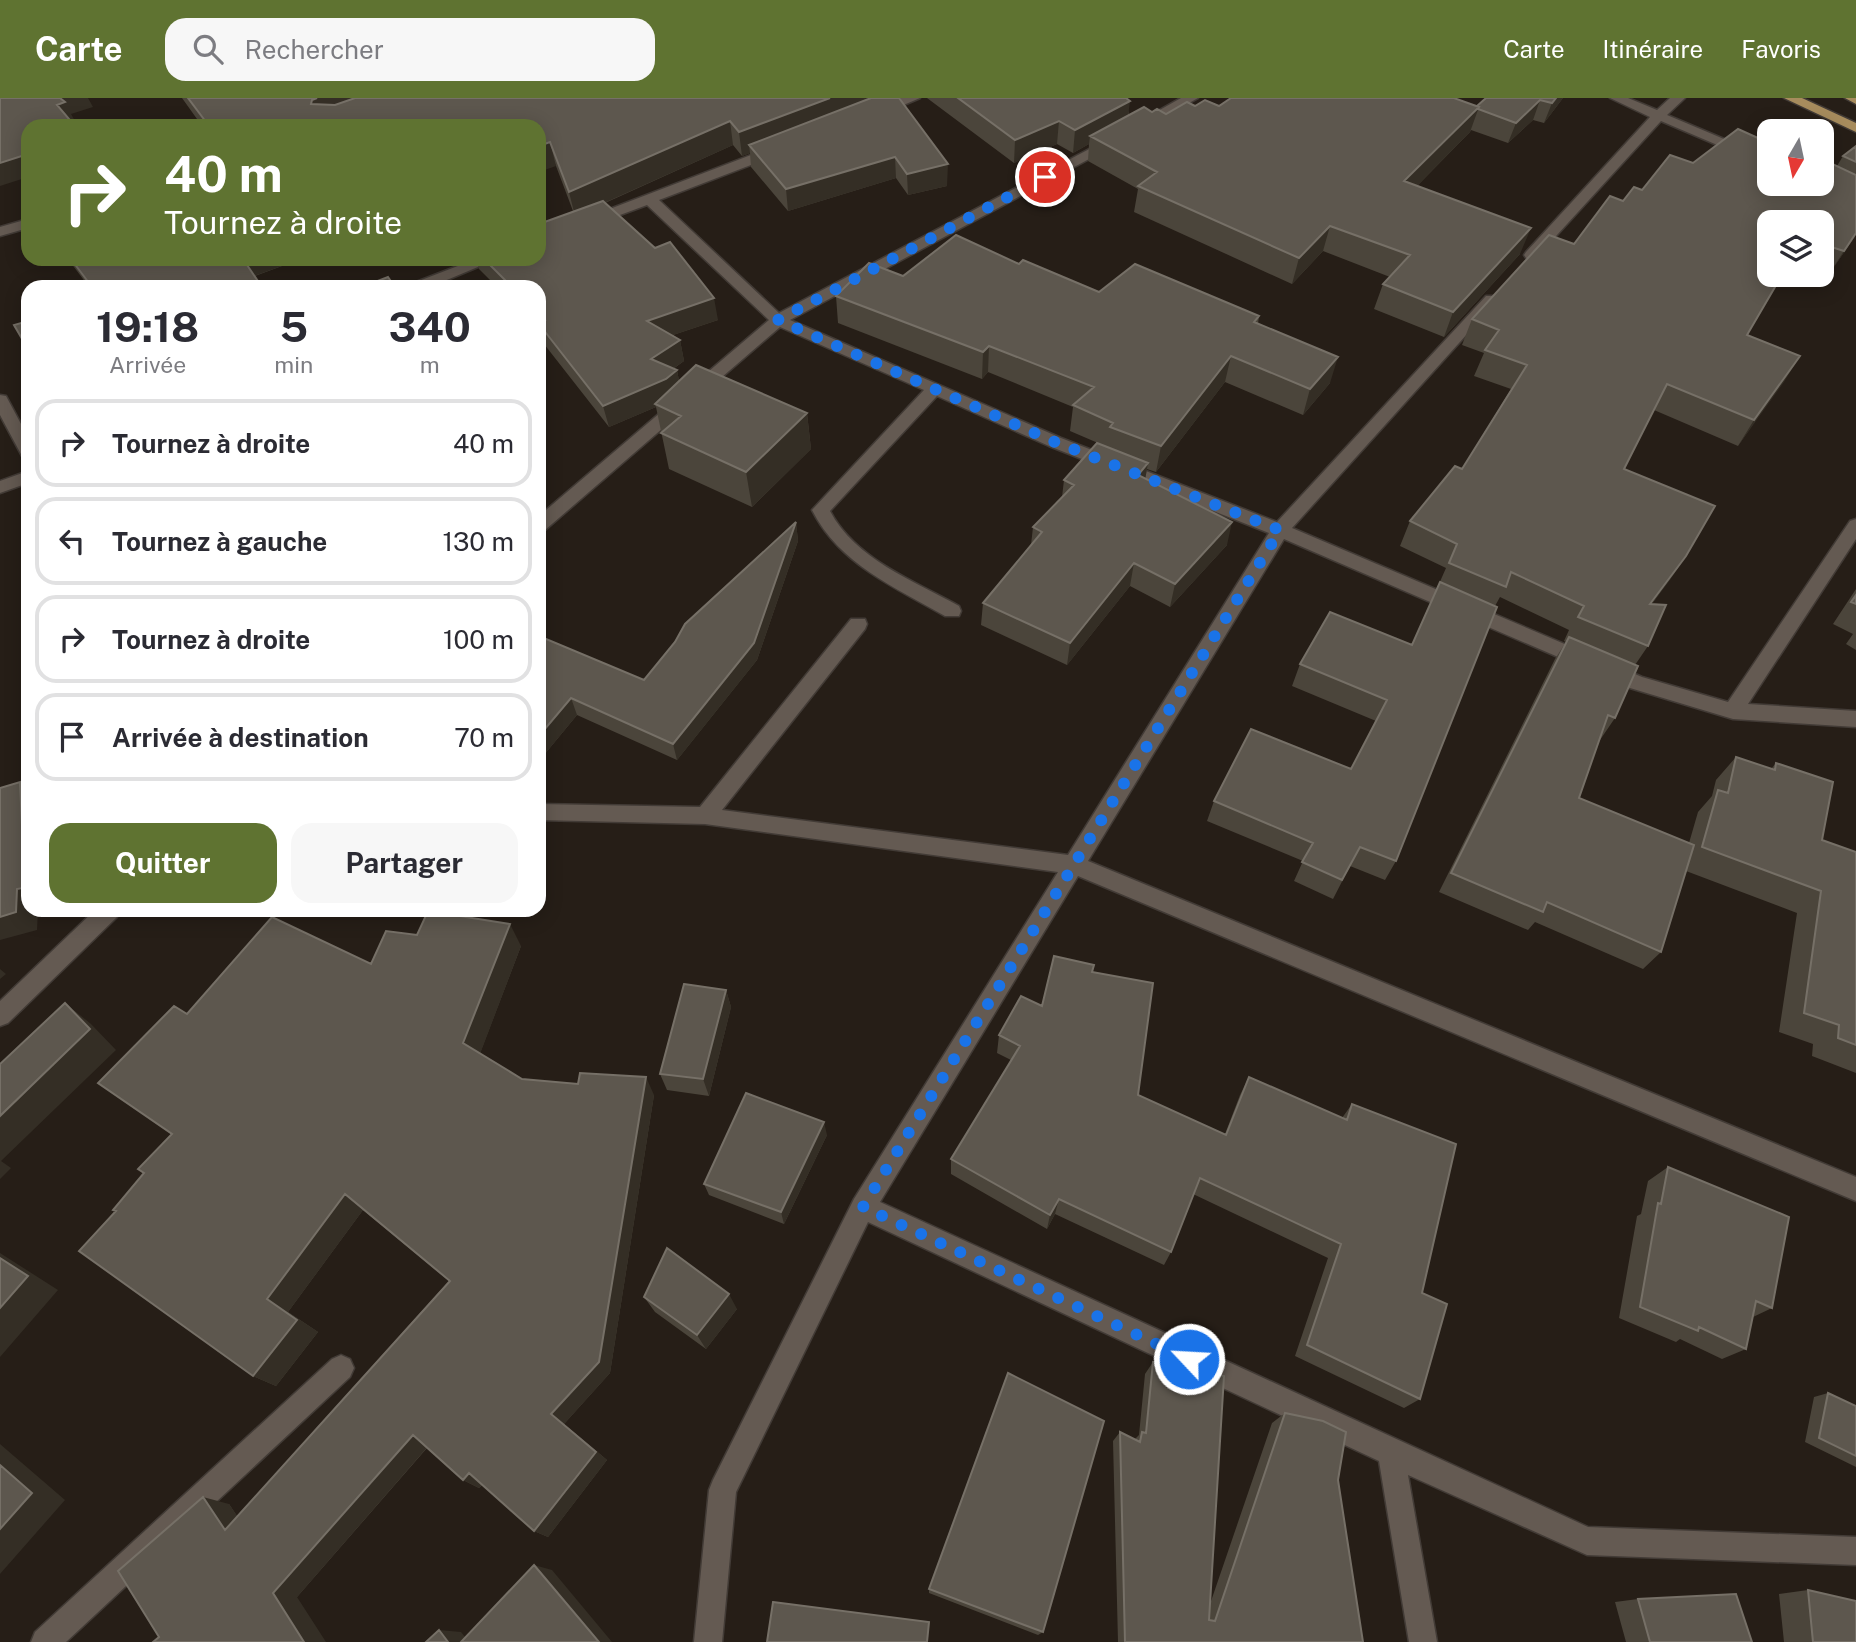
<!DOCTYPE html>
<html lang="fr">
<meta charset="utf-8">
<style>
body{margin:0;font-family:"Public Sans",sans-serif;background:#f7f7f7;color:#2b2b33;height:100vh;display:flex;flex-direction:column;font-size:26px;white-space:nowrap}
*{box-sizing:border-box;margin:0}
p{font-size:23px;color:#7c7c81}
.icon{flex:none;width:38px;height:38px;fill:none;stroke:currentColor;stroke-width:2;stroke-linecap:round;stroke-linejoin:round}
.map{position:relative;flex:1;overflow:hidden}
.drawer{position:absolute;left:21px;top:182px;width:525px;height:637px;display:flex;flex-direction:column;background:#fff;border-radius:21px;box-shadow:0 4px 18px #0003}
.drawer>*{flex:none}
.guide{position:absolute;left:21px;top:21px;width:525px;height:147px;border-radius:21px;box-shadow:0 4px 18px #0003;background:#5f7331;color:#fff;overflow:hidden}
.needle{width:46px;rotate:189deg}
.fabs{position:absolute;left:1757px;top:21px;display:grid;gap:14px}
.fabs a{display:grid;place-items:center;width:77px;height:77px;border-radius:14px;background:#fff;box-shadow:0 4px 18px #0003;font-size:35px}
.pin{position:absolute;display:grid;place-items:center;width:60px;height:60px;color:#fff;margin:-30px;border:4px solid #fff;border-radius:50%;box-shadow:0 2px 7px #0007}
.me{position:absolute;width:77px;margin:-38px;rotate:295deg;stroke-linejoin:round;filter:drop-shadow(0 0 5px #0008)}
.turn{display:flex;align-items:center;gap:24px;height:147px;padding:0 28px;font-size:32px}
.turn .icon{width:91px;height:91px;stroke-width:2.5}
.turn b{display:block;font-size:49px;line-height:60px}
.eta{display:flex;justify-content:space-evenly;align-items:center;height:119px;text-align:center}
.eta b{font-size:42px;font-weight:700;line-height:49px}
.cta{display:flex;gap:14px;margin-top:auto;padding:14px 28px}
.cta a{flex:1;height:80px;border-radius:21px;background:#5f7331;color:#fff;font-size:28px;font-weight:700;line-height:80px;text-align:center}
.cta a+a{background:#f7f7f7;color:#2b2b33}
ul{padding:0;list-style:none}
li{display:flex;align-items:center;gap:21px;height:88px;margin:0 14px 10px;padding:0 14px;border:4px solid #e1e1e2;border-radius:21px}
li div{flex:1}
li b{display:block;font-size:26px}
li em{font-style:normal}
header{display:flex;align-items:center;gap:42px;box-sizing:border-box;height:98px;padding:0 35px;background:#5f7331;color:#fff}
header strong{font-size:33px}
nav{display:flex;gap:38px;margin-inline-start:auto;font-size:24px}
.search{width:490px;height:63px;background:#f7f7f7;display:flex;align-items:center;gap:18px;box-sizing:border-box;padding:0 24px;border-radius:21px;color:#7c7c81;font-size:26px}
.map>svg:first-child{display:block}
</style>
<header>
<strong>Carte</strong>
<div class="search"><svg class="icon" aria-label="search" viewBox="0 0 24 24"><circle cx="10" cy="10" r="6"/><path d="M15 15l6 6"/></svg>Rechercher</div>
<nav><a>Carte</a><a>Itinéraire</a><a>Favoris</a></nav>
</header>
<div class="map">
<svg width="1856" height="1544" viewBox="0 0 1856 1544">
<rect width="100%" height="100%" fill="#261e17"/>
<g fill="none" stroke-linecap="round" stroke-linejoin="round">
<g stroke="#423b36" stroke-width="3">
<path id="minor" d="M901,0H920L880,17L875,18L868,14Z
M1181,0H1198L1145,30H1135L1133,27Z
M1610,0H1628L1657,12L1670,0H1685L1667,17L1769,60V69L1661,23L1536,160H1526L1524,157L1526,154L1650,19Z
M1112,39L1119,43L1117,46L790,222L1061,340L1277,424L1486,198H1496L1499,201L1496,204L1292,430L1642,579L1728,604L1850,423L1856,421V441L1748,606L1856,613V629L1733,621L1630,590L1284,441L1088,763L1856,1079V1103L1078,778L880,1104L1588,1429L1856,1439V1467L1587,1457L1408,1377L1437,1544H1409L1379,1363L868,1124L736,1394L722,1544H694L709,1392L713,1382L854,1101L1058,774L705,726L539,722V706L700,709L851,521H865L867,526L865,531L722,712L1068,757L1269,435L1049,348L937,298L830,413C855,461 914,483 959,508L961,513L959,518H945C895,489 840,467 812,412L924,292L780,229L545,432L539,434V418L769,222L647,107L539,147V138L772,49H782V55L659,102L779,215Z
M28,121V130L0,138V129Z
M476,161H497L430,189H408L411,186Z
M0,297L6,298L28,339V360L22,358L0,317Z
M28,373V385L0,395V383Z
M95,812H120L117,819L8,925L0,928V903Z
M341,1257L350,1261L354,1270L350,1279L66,1544H31L35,1534L332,1261Z"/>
</g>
<g stroke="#423b36" stroke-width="3">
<path id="major" d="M1784,0H1802L1856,25V34Z
M1845,0H1856V6Z"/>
</g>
<use href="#minor" fill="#645a52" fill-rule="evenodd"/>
<use href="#major" fill="#a78c5d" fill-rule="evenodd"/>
</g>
<path fill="#4b453b" d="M182,0H899L947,88L908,97L896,80L788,113L751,69L750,55L742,58L733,47L605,105L718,222L673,237L680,242L684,263L673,271L677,272L679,283L807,315L811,351L752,409L669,371L656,309L609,329L544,246L539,231V189H497L479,171L476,161H539L573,113L556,68L539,28H202Z
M927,0H1126L1129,17L1152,14L1166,16L1195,8H1477L1486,0H1563L1544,25L1533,22L1508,45L1471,32L1470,34L1417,88L1520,156L1444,239L1374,211L1383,186L1390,179L1323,153L1292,186L1134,114L1138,91L1088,63L1089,46L1073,55L1057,46L1014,65Z
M1856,48V137L1827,179L1821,177L1822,124H1769L1747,237L1800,258L1738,348L1654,312L1624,371L1686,458L1652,506L1648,548L1635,567L1615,620L1600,642L1599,641L1579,700L1689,745L1698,714L1712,698L1716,682L1736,659L1771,671L1776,665L1822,742L1856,754V975L1812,958L1813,946L1779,934L1797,815L1686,773L1661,854L1643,871L1535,824L1528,832L1439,794L1555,561L1566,544L1564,543L1569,532L1500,499L1495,508L1396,763L1385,782L1350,768L1333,801L1294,783L1303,763L1207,723L1214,703L1351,671L1376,623L1292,588L1300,566L1412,547L1446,470L1400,448L1410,423L1462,371L1511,291L1474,278L1484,255L1462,247L1472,221L1574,146L1623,103L1693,65L1769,86L1837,68L1843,58Z
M68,161H301L255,178L262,189H89Z
M1019,166L1099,194L1259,218L1258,226L1330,285L1303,317L1225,284L1156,374L1147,371L1145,381L1227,447L1170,509L1130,488L1067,567L981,527L983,505L1031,447L1033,429L1062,399L1064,382L1098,345L1070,333L1073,309L988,274L982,281L838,225L836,198L903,178Z
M796,424L798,443L757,562L677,662L577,617L544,657L539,654V538L644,582Z
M1856,491V552L1846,546L1853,536L1833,526Z
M417,837L521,848L480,955L522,981L654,997L610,1275L564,1326L607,1362L548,1439L534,1433L482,1387L479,1390L463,1382L427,1350L297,1499L159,1539L229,1406L237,1418L449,1183L363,1112L288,1214L318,1234L276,1288L253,1278L116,1113L172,1036L98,985L187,916L371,866Z
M1092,874L1138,997L1225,1036L1240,997L1249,979L1342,1020L1352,1006L1422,1195L1420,1301L1404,1310L1295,1258L1328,1160L1193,1096L1171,1154L1164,1167L1055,1116L1047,1131L951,1076V1061L1011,962L997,955L999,937Z
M726,892L731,909L709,998L667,992L660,976Z
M827,1037L784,1126L709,1097L704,1086Z
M1668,1069L1772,1210L1753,1219L1746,1251L1722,1261L1680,1241L1676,1244L1619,1220L1637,1118L1641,1116L1648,1083Z
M644,1199L737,1211L706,1251L655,1214Z
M1153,1264L1209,1509L1272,1325L1285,1315L1338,1382L1363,1544H1118L1113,1343L1120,1334L1135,1341L1139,1337L1145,1276Z
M1828,1295L1856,1308V1369L1805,1344L1814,1299Z
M929,1491L1043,1534L1038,1537L929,1495Z
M1808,1492L1856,1544H1784L1779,1496Z
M1638,1501L1752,1544H1626L1615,1504Z"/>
<path fill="#342e25" d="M58,0H88L93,9L71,16L75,23L67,26L57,7Z
M317,0H395L321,28L311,6L312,2Z
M830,0H886L749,47L750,55L742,58L739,34Z
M1556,0H1563L1544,25L1552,5Z
M1540,2L1533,22L1508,45L1516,25Z
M1130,3L1127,26L1090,38L1089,46L1073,55L1075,32Z
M1479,9L1470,34L1396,109L1404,83Z
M730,23L733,47L575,118L569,94Z
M1059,23L1057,46L1014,65L1015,42Z
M550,44L556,68L539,74V48Z
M28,56V79L0,88V65Z
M895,59L896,80L788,113L786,91Z
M948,66L947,88L908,97L907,76Z
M1330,128L1323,153L1292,186L1299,160Z
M1531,130L1520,156L1444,239L1453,214Z
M1856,135V137L1827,179L1844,153Z
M242,161H301L251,179Z
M714,200L718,222L652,244L647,223Z
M680,242L684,263L655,283L651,261Z
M989,248L988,274L982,281L983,254Z
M1231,258L1225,284L1156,374L1161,348Z
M1800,258L1784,284L1738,348L1754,322Z
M1338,259L1330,285L1303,317L1310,291Z
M677,272L681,294L655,306L656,309L609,329L603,308Z
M807,315L811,351L752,409L746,374Z
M1148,365L1144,388L1138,377Z
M796,424L798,443L757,562L677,662L673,646Z
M1232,424L1227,447L1170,509L1175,486Z
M1686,458L1670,482L1634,530L1650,506Z
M1134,465L1130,488L1067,567L1070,545Z
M571,600L577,617L544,657L539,644V638Z
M20,684L28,692V753L23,749Z
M28,789V812H38L37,832L0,842V819L17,791Z
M510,826L521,848L477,964L463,945Z
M0,871L6,876L0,881Z
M726,892L731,909L709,998L703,981Z
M65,905L91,926L116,952L1,1063L11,1070L0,1081V1018Z
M646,979L654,997L610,1275L564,1326L607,1362L548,1439L534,1433L551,1316Z
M824,1024L827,1037L784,1126L781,1114Z
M345,1096L363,1112L288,1214L318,1234L276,1288L253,1278L267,1201Z
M1059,1101L1055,1116L1047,1131L1050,1117Z
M0,1155L58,1192L0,1259Z
M729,1196L737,1211L706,1251L697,1237Z
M413,1337L430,1346L297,1499L326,1544H304L273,1495Z
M0,1346L65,1402L0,1476Z
M469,1375L485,1383L479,1390L463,1382Z
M203,1399L229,1406L250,1437L225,1432Z
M534,1467L552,1472L612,1544H599Z
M439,1532L461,1534L469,1544H448Z"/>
<path fill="#5d574e" stroke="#767067" stroke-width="2" d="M0,0H60L65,4L57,7L75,28H28V56L0,65Z
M188,0H317L312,2L311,6L335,7L355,0H830L739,34L730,23L569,94L550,44L539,48V28H209Z
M871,0H899L948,66L907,76L895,59L786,91L749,47Z
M958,0H1126L1130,3L1075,32L1059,23L1015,42Z
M1231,0H1454L1479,9L1404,83L1531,130L1453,214L1383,186L1410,157L1330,128L1299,160L1138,88L1157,74L1090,38L1144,9L1152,14L1157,11L1166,16L1187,4L1195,8L1205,2L1219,8Z
M1486,0H1556L1552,5L1540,2L1516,25L1478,11L1479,9L1477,8Z
M1738,31L1769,45V86H1822V61L1856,77V135L1844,153L1822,146V124H1769V177H1782L1747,237L1800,258L1754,322L1667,286L1624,371L1715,408L1686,458L1650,506L1666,507L1648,548L1578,519L1584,508L1511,474L1506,489L1449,465L1457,446L1410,423L1455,368L1462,371L1527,267L1485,252L1499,232L1472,221L1549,137L1574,146L1610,98L1623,103L1634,89L1642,92L1670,57L1693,65Z
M1856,48V64L1843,58Z
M603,103L655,150L670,144L714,200L647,223L680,242L651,261L677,272L666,281L603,308L539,226V224L545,222L539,216V189H512L484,161H539V126Z
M956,137L1019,166L1023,162L1099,194L1135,166L1259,218L1254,224L1338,259L1310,291L1231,258L1161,348L1110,329L1113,325L1073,307L1094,289L989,248L983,254L836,198L869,165L903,178Z
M71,161H243L262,189H92Z
M388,179L395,189H362Z
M28,223V251L14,227Z
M696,267L807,315L746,374L661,335L681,318L655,306Z
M1097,345L1148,365L1138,377L1232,424L1175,486L1134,465L1070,545L983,505L1042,434L1033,429L1074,387L1064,382Z
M796,424L754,545L673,646L571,600L539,638V538L644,582L675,544L685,526Z
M1440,484L1497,509L1396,763L1360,749L1342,782L1302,764L1313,745L1214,703L1251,631L1351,671L1387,602L1300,566L1330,514L1412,547Z
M1856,497V506L1851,504Z
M1569,539L1638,568L1615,620L1608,617L1579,700L1694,747L1661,854L1547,804L1543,814L1451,775Z
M1736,659L1775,672L1776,665L1833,684L1822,742L1856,754V947L1838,940L1839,927L1804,915L1821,793L1702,749L1718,692L1728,695Z
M20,684L23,749L28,748V789L17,791L16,814L0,819V690Z
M428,813L510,826L463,945L522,981L578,986L580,975L646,979L599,1264L551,1316L596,1354L534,1433L469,1375L463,1382L413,1337L273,1495L304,1544H153L159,1539L118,1473L203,1399L225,1432L450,1183L345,1096L267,1201L297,1222L253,1278L79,1153L116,1113L113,1112L144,1075L138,1071L172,1036L98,985L174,908L187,916L272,819L371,866L386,833L417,837Z
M1054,858L1094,867L1092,874L1153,885L1138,997L1226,1037L1249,979L1347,1022L1352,1006L1456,1046L1422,1195L1447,1206L1420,1301L1307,1247L1341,1146L1200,1080L1171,1154L1059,1101L1050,1117L951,1061L1020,948L999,937L1021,898L1042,908Z
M684,886L726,892L703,981L660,976Z
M65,905L90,931L0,1018V966Z
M746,995L824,1024L781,1114L704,1086Z
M1668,1069L1789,1119L1772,1210L1756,1203L1746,1251L1699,1229L1698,1233L1640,1209L1658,1105L1661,1106Z
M667,1150L729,1196L697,1237L644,1199Z
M0,1160L28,1178L0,1210Z
M1153,1264L1224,1278L1209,1522L1215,1523L1285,1315L1323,1323L1346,1334L1338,1382L1363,1544H1125L1120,1334L1140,1344L1142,1334L1146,1335Z
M1008,1275L1104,1323L1043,1534L929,1491Z
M1828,1295L1856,1308V1358L1819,1340Z
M0,1367L32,1395L0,1431Z
M534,1467L599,1544H461Z
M1808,1492L1856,1503V1544H1813Z
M1736,1496L1752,1544H1650L1638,1501Z
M773,1504L929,1524L927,1544H767Z
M439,1532L448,1544H426Z"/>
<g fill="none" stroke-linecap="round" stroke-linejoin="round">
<path stroke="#1a73e8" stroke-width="12" stroke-dasharray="0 21.6" d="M1045,79L778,222L1055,344L1280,432L863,1109L1189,1261"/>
</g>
</svg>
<div class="fabs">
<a><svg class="needle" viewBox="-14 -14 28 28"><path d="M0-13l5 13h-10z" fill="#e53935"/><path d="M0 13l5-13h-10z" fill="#7c7c81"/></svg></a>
<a><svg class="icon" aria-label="layers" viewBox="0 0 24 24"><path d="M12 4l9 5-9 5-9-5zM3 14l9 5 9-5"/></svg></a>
</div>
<div class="pin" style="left:1045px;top:79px;background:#d93025"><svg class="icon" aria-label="arrive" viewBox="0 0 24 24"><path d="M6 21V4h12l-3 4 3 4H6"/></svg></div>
<svg class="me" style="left:1189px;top:1261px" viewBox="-20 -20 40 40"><circle r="17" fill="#1a73e8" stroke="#fff" stroke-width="3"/><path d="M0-11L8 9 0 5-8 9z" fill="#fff"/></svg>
<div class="guide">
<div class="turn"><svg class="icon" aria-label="right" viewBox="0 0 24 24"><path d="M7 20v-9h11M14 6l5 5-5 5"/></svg><div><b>40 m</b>Tournez à droite</div></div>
</div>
<section class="drawer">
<div class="eta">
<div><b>19:18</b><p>Arrivée</p></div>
<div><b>5</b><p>min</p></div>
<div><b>340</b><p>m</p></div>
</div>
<ul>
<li><svg class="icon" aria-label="right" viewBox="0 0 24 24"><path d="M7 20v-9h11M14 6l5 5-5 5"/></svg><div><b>Tournez à droite</b></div><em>40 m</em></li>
<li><svg class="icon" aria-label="left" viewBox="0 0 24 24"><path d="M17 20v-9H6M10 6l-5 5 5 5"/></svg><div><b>Tournez à gauche</b></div><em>130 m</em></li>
<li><svg class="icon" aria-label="right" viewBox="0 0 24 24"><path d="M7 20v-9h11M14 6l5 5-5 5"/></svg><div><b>Tournez à droite</b></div><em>100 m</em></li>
<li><svg class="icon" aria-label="arrive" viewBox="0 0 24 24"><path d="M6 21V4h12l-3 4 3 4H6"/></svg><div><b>Arrivée à destination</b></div><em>70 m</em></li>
</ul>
<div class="cta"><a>Quitter</a><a>Partager</a></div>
</section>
</div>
